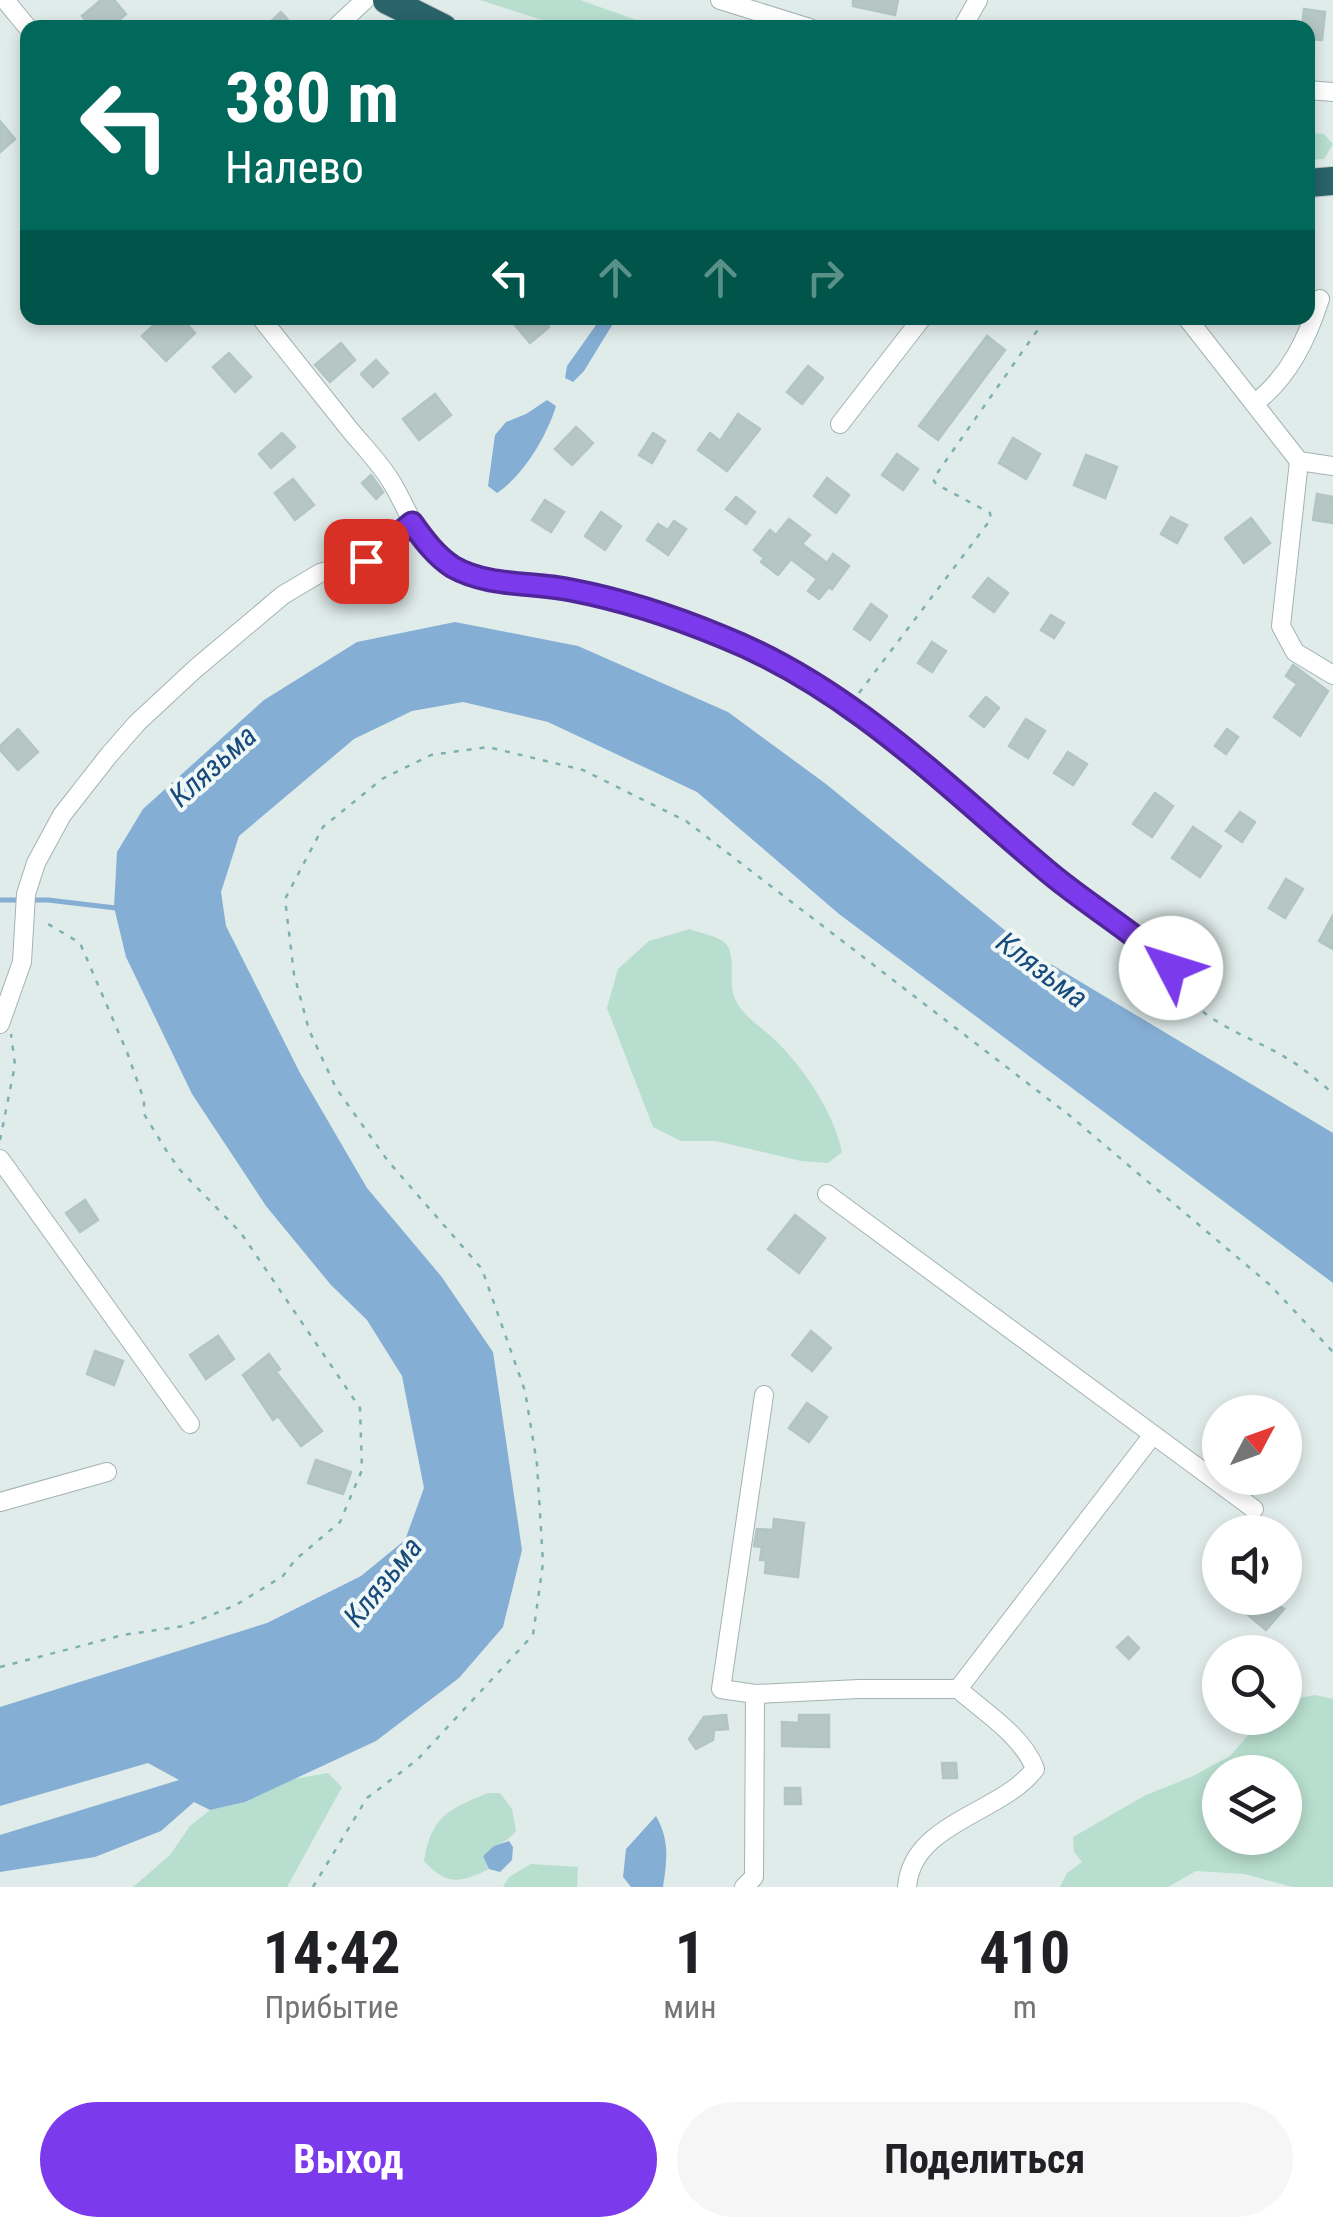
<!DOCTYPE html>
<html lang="ru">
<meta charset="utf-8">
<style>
body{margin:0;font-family:"Roboto Condensed",sans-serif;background:#f6f6f6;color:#202124;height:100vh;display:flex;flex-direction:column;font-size:38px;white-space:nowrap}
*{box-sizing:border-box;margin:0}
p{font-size:32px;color:#757577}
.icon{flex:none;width:55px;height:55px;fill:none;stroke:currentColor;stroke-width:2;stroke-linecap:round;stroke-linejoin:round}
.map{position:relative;height:1887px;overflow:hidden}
.side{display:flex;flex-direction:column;background:#fff;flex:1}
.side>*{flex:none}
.banner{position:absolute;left:20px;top:20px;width:1295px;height:305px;border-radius:20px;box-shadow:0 5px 15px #0003;background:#00695c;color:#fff;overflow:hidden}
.needle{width:65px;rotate:49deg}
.fabs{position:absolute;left:1202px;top:1395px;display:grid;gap:20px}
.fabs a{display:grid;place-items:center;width:100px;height:100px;border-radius:50%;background:#fff;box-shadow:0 5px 15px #0003;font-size:50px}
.pin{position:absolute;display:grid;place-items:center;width:85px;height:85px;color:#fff;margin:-42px;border-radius:20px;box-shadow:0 5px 15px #0006}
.me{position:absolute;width:110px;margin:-55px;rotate:310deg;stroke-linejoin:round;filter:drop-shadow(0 0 8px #0008)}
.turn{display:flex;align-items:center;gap:35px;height:210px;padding:0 40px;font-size:45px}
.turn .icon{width:130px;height:130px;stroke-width:2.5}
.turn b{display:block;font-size:70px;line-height:85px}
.lanes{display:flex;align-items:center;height:95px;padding:0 40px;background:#0003;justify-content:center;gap:50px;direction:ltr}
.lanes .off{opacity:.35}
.eta{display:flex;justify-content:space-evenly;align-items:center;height:170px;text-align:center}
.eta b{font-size:60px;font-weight:700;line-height:70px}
.primary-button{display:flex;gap:20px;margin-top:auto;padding:20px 40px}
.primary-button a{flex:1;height:115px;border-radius:60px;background:#7c3aed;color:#fff;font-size:40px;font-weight:700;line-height:115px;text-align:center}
.primary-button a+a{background:#f6f6f6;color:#202124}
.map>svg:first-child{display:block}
</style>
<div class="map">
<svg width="1333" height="1887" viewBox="0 0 1333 1887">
<rect width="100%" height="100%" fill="#e0ecea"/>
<path fill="#b7dece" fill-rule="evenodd" d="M480,0H580L656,27H563Z
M1308,133L1324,134L1333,144L1324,159L1308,160Z
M690,929C699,933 718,936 725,943C737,954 728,982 734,996C742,1017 761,1026 775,1040C804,1068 834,1113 842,1152L828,1163L801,1161L716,1141H681L653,1127L607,1008L618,969L649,941Z
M1315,1695L1333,1699V1887H1293L1244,1874L1196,1871L1168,1887H1060L1067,1873L1082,1862L1074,1852L1073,1837L1146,1795L1191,1777L1230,1756L1263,1718H1285V1701ZM1285,1772V1838H1220V1772Z
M328,1773L342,1787L287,1887H133L170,1855L190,1826L210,1810L245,1802L288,1780Z
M488,1793H500L512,1809L516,1831C507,1843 494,1845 483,1856L489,1869C460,1883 447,1886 424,1861C431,1817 448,1809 488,1793Z
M531,1864L578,1867L577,1887H503L509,1877Z"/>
<path fill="#85aed4" d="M601,318H611L614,322L584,371L573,382L565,378L567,366Z
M547,400L556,406C547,436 523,476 497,493L488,486L495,435L506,422L526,414Z
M455,622L578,646L728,712L826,784L1034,954L1333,1133V1283L839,914L697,792L548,722L463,702L412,711L354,739L239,836L221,892L226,926L300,1073L367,1188L441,1276L493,1352L522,1550L503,1627L459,1678L376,1741L245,1802L210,1810L194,1802L161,1831L95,1857L0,1872V1835L179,1780L148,1763L0,1806V1707L267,1623L361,1576L405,1540L424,1488L402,1376L367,1320L331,1285L266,1206L192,1094L126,957L114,907L117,852L143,809L264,700L357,642Z
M656,1816C670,1841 667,1860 663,1887H631L623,1877L626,1849Z
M509,1841L513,1847L512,1860L500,1872L489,1869L483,1856L494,1846Z"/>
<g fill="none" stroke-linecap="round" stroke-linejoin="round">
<path stroke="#85aed4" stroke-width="5" d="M0,900H48L116,908"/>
</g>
<path fill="#b5c6c4" stroke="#b2c5c3" stroke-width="2.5" d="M101,0H114L126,14L110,28H92L82,16Z
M853,0H898L895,15L853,6Z
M1304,9L1325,12L1322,40L1308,39V28H1302Z
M281,12L295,28H264Z
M0,121L15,139L0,152Z
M161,318H181L195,333L166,361L142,336Z
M509,318H541L549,327L530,343Z
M987,336L1005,350L938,440L919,426Z
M341,343L355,360L330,382L315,365Z
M229,353L251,377L235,392L213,367Z
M376,360L388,373L373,387L361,374Z
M808,366L823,378L802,404L787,392Z
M435,394L451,415L419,440L403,419Z
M738,414L760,429L727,471L698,450L710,433L720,441Z
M576,427L593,443L572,465L555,449Z
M282,433L295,447L271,468L259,454Z
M653,433L665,441L652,463L639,455Z
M1013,438L1040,454L1026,479L999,463Z
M897,454L918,469L903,490L882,475Z
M1086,455L1117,467L1105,498L1074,485Z
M371,475L383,492L376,499L362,483Z
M827,478L849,495L836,513L814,496Z
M293,479L314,505L295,520L275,493Z
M1317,494L1333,497V523L1313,520Z
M736,497L755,512L746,524L726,509Z
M545,500L564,512L551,532L532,520Z
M601,512L621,526L605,550L585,536Z
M1171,517L1187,525L1177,543L1161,534Z
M1251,518L1270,543L1244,563L1225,538Z
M789,519L810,535L802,544L827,563L833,554L849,566L832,589L829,587L819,599L808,591L817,579L791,559L778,575L761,562L764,558L754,550L770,530L776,535Z
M674,521L686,529L668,555L647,540L658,524L668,530Z
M988,578L1008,593L994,612L973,597Z
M871,604L887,616L870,640L854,629Z
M1051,615L1064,623L1054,638L1041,630Z
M932,642L946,651L932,672L918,663Z
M1293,665L1328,691L1300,736L1274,717L1297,684L1286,676Z
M986,697L999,708L984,727L970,716Z
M1026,719L1045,731L1028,758L1009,746Z
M18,729L38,752L18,770L0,750V746Z
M1227,729L1238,737L1226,754L1215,746Z
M1068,752L1087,764L1073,785L1054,773Z
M1155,793L1173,806L1152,837L1133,824Z
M1240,812L1255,822L1242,842L1226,831Z
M1193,827L1221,846L1200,877L1172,858Z
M1286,879L1303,889L1285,918L1269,908Z
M1333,915V949L1319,941Z
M85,1200L98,1220L80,1232L66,1213Z
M795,1215L825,1238L799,1273L768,1249Z
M811,1331L831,1348L812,1371L792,1355Z
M218,1336L234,1359L206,1379L190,1355Z
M95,1351L123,1361L114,1385L87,1374Z
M269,1354L280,1369L276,1372L322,1431L301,1446L278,1416L273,1420L243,1375Z
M807,1403L827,1417L809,1442L789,1428Z
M316,1460L351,1472L343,1494L308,1483Z
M774,1519L804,1523L798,1577L765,1573L766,1560H760L762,1547L754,1546L757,1529L773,1530Z
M1228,1598H1284L1278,1605L1284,1609L1266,1630Z
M1128,1637L1139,1648L1129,1659L1117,1647Z
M726,1715L728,1729L714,1730L713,1740L696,1749L689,1739L704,1717Z
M799,1715H829V1747L782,1746V1722L799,1723Z
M942,1763H956L957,1778H943Z
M785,1788H800L801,1804H785Z"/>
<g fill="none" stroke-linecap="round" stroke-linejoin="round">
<g stroke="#a3b3b3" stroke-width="20">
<path id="minor" d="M5,0L28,28
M720,0L810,28
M335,28L365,0
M962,28L978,0
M1308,90L1333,92
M261,318C290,355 320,392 350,430C364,447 381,464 392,483C408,509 416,539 441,559C477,587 529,581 572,590C624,600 675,617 724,637C849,687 945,784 1046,870C1087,905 1134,931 1171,968
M1187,318L1299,461L1281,626L1295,652L1333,675
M1255,403C1289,377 1307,339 1320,299
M840,424L922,318
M1299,461L1333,466
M0,1024L22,962L26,894L36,863L62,815L109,755L137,723L195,669L283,595L320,573L365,561L412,523
M0,1159L190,1424
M827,1194L1254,1509
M0,1502L107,1472
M755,1694L859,1689H958
M744,1887L754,1877L755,1694L721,1689L764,1395
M907,1887C912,1822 1001,1814 1035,1769C1023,1736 984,1712 958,1689L1152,1436"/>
</g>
<g stroke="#c1c8c9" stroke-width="30">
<path id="highway" d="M387,0L443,28
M1308,183L1333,181"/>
</g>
<path stroke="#7fb0b1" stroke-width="2.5" stroke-dasharray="5 8" stroke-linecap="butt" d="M859,693L991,519L990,513L936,484L933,479L1046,318
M1178,982C1198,1023 1252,1036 1288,1059C1304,1068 1318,1082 1333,1093
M0,1140L15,1065L11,1034
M0,1667L123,1635L184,1626L236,1605L283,1576L295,1560L340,1522L362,1470L360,1408L241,1233L180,1170L166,1150L144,1114V1100L127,1052L80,943L43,921
M313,1887L367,1798L417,1760L533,1635L543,1563L537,1464L525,1391L482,1269L388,1161L336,1088L309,1030L294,974L285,899L323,827L382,779L431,755L488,747L583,770L686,821L1069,1115L1270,1285L1333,1352"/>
<use href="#minor" stroke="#fff" stroke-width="18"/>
<use href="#highway" stroke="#2a636a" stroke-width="28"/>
</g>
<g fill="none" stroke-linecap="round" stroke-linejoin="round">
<g stroke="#51269a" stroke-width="25">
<path id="route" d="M366,561L412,523C424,540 436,556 453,567C488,587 533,582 571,590C623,600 675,617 723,637C849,687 944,784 1046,870C1087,905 1134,931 1171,968"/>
</g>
<use href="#route" stroke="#7c3aed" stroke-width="18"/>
</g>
<g text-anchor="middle" stroke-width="8" stroke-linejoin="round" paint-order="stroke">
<g font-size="30" font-style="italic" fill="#184b7b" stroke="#f0f8f7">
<text transform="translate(213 766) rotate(-42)" y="10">Клязьма</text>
<text transform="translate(1042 970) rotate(37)" y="10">Клязьма</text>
<text transform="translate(383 1582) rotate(-51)" y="10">Клязьма</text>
</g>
</g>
</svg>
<div class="fabs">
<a><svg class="needle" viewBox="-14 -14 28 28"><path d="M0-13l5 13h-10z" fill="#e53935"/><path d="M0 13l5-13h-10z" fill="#757577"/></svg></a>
<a><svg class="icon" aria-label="sound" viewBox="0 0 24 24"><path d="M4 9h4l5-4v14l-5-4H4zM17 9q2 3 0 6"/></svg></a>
<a><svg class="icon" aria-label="search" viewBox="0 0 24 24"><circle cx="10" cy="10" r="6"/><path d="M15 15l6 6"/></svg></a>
<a><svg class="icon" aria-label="layers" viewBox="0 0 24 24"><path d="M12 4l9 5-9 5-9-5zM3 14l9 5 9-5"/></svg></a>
</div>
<div class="pin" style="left:366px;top:561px;background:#d93025"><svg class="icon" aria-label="arrive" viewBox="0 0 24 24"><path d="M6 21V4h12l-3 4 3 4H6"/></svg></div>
<svg class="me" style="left:1171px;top:968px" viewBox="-20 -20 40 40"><circle r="19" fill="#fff"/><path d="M0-13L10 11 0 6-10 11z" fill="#7c3aed"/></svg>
<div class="banner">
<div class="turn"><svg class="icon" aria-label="left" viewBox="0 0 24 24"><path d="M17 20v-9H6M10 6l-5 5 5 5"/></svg><div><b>380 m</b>Налево</div></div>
<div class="lanes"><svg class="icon" aria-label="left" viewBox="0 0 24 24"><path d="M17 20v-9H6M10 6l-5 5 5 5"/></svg><svg class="icon off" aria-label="ahead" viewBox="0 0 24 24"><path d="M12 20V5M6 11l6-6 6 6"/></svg><svg class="icon off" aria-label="ahead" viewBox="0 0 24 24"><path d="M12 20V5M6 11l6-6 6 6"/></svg><svg class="icon off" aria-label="right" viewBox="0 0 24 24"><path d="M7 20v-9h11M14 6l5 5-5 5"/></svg></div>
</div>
</div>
<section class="side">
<div class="eta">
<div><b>14:42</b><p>Прибытие</p></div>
<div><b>1</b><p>мин</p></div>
<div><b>410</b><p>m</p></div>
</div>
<div class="primary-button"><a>Выход</a><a>Поделиться</a></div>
</section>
